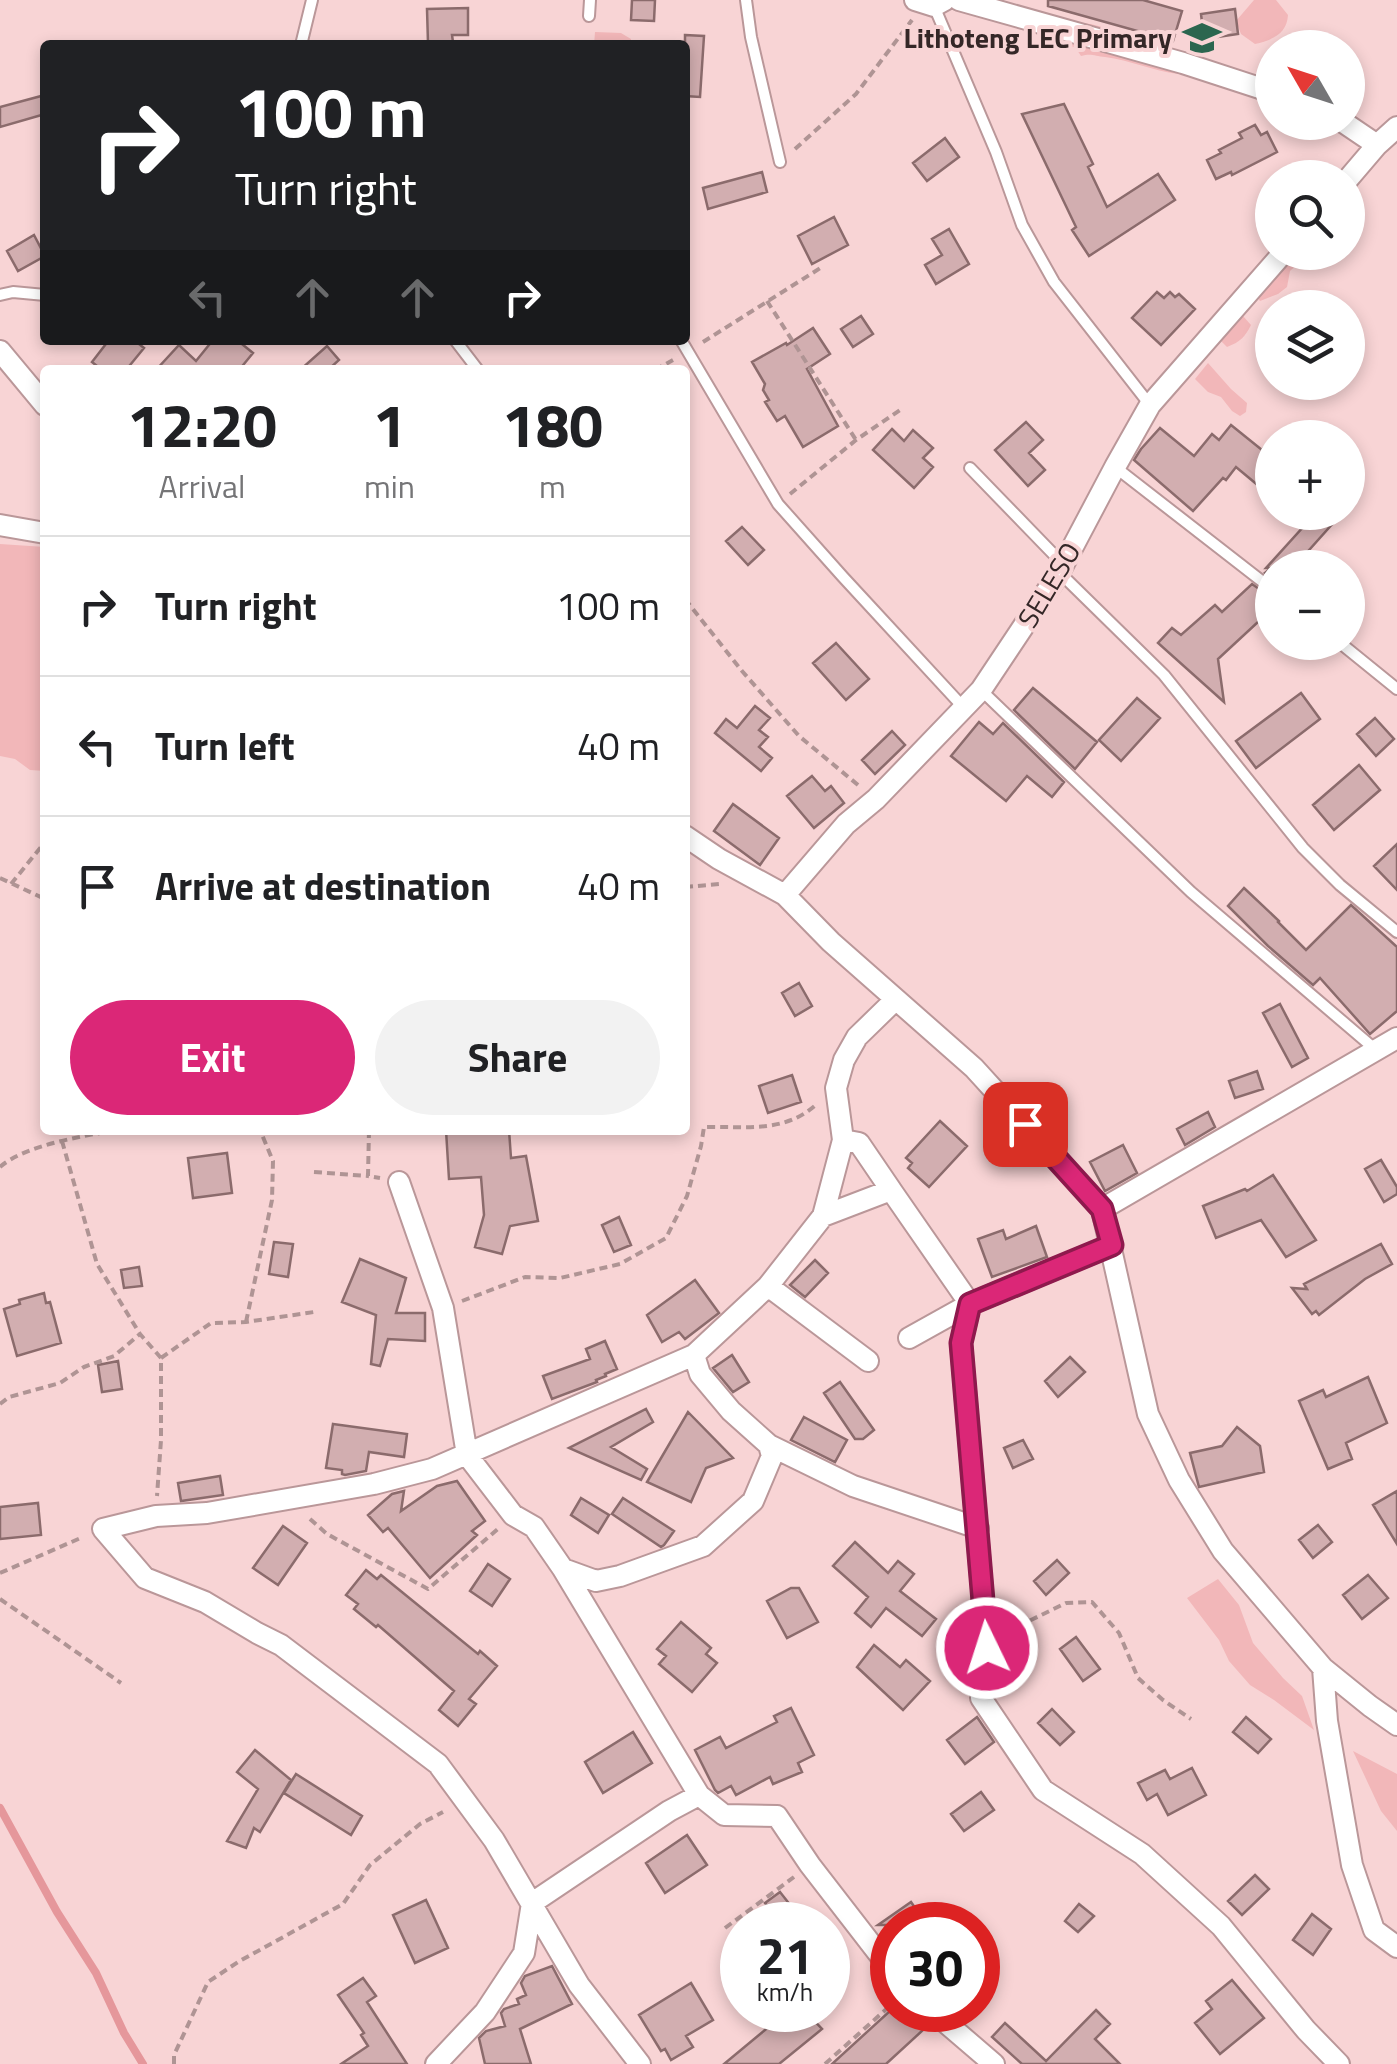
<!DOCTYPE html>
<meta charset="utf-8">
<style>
body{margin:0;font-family:"Titillium Web",sans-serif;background:#f2f2f2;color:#202124;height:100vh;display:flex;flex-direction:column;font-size:38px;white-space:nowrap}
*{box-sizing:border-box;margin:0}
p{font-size:32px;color:#757577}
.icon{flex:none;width:55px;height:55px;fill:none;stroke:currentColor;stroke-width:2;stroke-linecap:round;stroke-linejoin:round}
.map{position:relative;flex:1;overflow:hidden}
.details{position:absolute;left:40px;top:365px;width:650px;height:770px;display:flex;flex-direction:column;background:#fff;border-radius:10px;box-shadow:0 5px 15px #0003}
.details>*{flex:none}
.guide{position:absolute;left:40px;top:40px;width:650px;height:305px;border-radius:10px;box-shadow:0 5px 15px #0003;background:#202124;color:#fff;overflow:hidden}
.needle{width:65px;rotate:309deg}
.controls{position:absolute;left:1255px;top:30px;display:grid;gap:20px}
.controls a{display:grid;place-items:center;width:110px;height:110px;border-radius:50%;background:#fff;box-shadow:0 5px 15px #0003;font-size:50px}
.speed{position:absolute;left:720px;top:1902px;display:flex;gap:20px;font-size:50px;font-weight:700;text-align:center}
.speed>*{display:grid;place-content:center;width:130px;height:130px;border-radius:50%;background:#fff;box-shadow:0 5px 15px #0003;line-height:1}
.speed small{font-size:25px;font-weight:400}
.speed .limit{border:15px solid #d22;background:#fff;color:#111}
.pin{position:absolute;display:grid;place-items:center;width:85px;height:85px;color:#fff;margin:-42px;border-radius:20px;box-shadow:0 5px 15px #0006}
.me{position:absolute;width:110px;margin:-55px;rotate:356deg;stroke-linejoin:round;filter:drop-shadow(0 0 8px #0008)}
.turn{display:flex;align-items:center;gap:35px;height:210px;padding:0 30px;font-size:45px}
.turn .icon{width:130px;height:130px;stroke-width:2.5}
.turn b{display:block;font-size:70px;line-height:85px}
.lanes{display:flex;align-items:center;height:95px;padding:0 30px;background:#0003;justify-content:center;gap:50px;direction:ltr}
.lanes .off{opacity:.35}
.eta{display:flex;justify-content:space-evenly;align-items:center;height:170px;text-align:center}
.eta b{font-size:60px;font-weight:700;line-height:70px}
.action{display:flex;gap:20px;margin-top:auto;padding:20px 30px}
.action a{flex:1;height:115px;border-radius:60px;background:#db2777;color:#fff;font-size:40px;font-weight:700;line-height:115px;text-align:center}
.action a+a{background:#f2f2f2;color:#202124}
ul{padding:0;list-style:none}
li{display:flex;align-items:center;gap:30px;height:140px;padding:0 30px;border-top:2px solid #e0e0e0}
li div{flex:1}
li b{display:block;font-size:38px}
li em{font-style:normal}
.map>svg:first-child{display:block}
</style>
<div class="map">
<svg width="1397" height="2064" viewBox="0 0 1397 2064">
<rect width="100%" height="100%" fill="#f8d4d5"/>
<path fill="#f2b7b9" d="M1254,0H1276L1288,15C1287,34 1272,40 1255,44L1241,34L1236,21Z
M1072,22C1107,23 1138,43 1172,47L1183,63L1178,74C1153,71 1130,60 1105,57C1095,56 1091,53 1081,56L1075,47L1054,44L1048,40L1049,32Z
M595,32L621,33L631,39V45H594Z
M1292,253H1310L1290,271L1287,287L1278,294L1260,301L1257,297Z
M1243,316L1251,325C1245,337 1240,342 1227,347L1220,340L1229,324Z
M1208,363L1231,389L1247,403L1246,412L1240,416L1232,411L1221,397L1208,392L1195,379Z
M0,544L45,547V771L30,770L15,759L0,756Z
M1218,1579L1239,1605L1253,1643L1283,1678L1302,1696L1314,1730L1274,1700L1250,1685L1229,1661L1219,1640L1187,1598Z
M1353,1751L1397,1774V1831L1381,1811Z"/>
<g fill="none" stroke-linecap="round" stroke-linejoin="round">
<path stroke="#e5979b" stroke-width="8" d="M0,1808L57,1912L96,1973L124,2033L143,2064"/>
</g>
<path fill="#d2aeb0" stroke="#8b6b6c" stroke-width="2.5" d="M632,0H655L654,21L631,20Z
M1048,0H1143L1182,11L1173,41L1048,6Z
M468,8V35H452L453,42L428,43L427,9Z
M1235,9L1238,34L1204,39L1201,14Z
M685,35L704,36L700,97L685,96Z
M45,95V114L0,127V107Z
M1064,104L1093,164L1088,167L1107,207L1158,174L1175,200L1089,256L1072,230L1076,227L1022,114Z
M1255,125L1261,135L1267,132L1277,152L1232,175L1231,172L1216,179L1207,160L1221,153L1219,150L1242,138L1239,133Z
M945,138L959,157L927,181L913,163Z
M762,172L767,192L708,209L703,188Z
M834,217L848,245L812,264L798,236Z
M949,229L969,264L936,284L925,265L942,255L932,239Z
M34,235L45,256L18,271L7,251Z
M1157,292L1164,298L1170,292L1175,297L1179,294L1195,309L1161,345L1132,318Z
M861,316L873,334L853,347L841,329Z
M813,328L830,354L807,369L838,426L803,447L785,416L777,421L765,402L769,400L763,390L765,384L752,362L786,343L787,345Z
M109,340H134L144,348L126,370H102L92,362Z
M213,340H237L253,353L239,370H156L179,345L196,361Z
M327,346L339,360L328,370H300Z
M1026,422L1043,440L1029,453L1045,470L1028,486L995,450Z
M1231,425L1262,450L1272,438V497L1236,467L1226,480L1223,478L1193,511L1134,460L1141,449L1160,428L1194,456L1212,434L1219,440Z
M892,429L904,441L913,430L933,448L923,458L933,467L914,488L873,450Z
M1290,512H1343L1293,568H1272V578L1265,573L1271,568H1266L1304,526Z
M742,527L764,550L748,565L726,541Z
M1252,584L1272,598V609L1218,659L1224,702L1158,643L1172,628L1181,635L1215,605L1222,612Z
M836,643L869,679L846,700L813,663Z
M1033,688L1097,742L1075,769L1014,710Z
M1301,693L1320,719L1256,768L1236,741Z
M1137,698L1160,718L1121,761L1099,740Z
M755,706L770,718L759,730L768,737L759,747L772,758L761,771L715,733L726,719L737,728Z
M1375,718L1394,739L1376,756L1357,734Z
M979,722L993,734L1003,723L1064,782L1052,797L1027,776L1006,801L951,756Z
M892,731L905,745L875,774L862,760Z
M1359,765L1380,790L1334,830L1313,805Z
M812,776L825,791L831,786L844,803L814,828L787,796Z
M733,804L779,838L760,865L714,831Z
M1397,844V890L1374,866Z
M1244,888L1279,921L1278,922L1306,950L1351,905L1397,947V1011L1370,1034L1320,978L1313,985L1268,946L1228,906Z
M799,983L812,1006L795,1016L782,993Z
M1280,1004L1308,1058L1292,1067L1263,1013Z
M1257,1071L1263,1089L1235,1098L1229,1081Z
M792,1075L801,1102L768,1113L759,1086Z
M1208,1112L1215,1127L1185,1145L1177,1129Z
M940,1121L967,1146L929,1187L908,1168L912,1163L906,1158Z
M446,1130H509L511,1158L526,1156L538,1221L510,1226L502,1254L475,1247L484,1215L481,1177L449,1179Z
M1123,1145L1137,1173L1105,1191L1090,1162Z
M227,1153L232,1193L193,1198L188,1158Z
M1381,1160L1397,1187V1194L1384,1202L1365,1169Z
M1273,1175L1316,1240L1286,1257L1261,1220L1216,1238L1203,1206L1245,1189L1247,1191Z
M619,1217L631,1245L614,1252L602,1225Z
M1036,1226L1047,1257L992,1277L978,1239L1003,1230L1006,1239Z
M274,1242L293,1244L288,1277L269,1274Z
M1381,1244L1392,1264L1365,1279L1319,1315L1316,1311L1312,1314L1292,1288L1307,1289L1304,1284Z
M360,1259L406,1278L396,1313H425V1341L388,1339L380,1366L371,1364L376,1315L342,1302Z
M815,1260L828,1273L805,1297L790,1285Z
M139,1267L142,1286L124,1288L121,1270Z
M695,1280L719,1313L685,1339L679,1332L662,1342L647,1315Z
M44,1293L46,1303L50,1302L61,1343L17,1356L4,1309L20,1304L19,1300Z
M605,1341L617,1369L605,1374L606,1376L596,1380L597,1382L552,1399L543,1376L590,1359L586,1349Z
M732,1355L749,1382L733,1392L713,1368Z
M1070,1357L1085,1372L1058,1397L1045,1381Z
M118,1361L122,1389L102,1392L98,1365Z
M1368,1377L1387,1423L1346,1443L1352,1459L1328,1469L1299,1401L1323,1390L1326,1397Z
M840,1382L874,1430L863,1439H855L824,1393Z
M646,1409L653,1422L611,1447L647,1469L641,1480L569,1448Z
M688,1412L733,1458L706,1468L691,1502L647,1482Z
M804,1417L847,1440L835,1462L791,1440Z
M333,1424L407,1434L404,1457L369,1452L366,1471L345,1475L342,1474V1470L326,1468Z
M1237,1427L1260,1446L1264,1472L1199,1487L1190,1453L1222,1446Z
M1023,1440L1033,1459L1013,1468L1004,1448Z
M220,1476L223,1495L181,1501L178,1483Z
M457,1481L485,1521L472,1531L477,1535L430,1578L388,1528L383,1532L368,1515L392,1494L404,1491L401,1511L437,1486Z
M1397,1491V1544L1373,1505Z
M581,1498L609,1515L598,1533L571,1515Z
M623,1498L674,1531L664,1545L661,1547L612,1514Z
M38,1503L41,1535L0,1539V1507Z
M1318,1525L1332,1542L1313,1558L1299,1540Z
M283,1526L307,1543L278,1585L253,1568Z
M855,1542L888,1573L898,1561L914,1574L900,1591L936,1619L922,1636L886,1608L871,1627L855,1613L868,1597L833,1566Z
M1057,1560L1069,1573L1046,1595L1034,1581Z
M488,1564L510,1579L492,1606L470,1591Z
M366,1570L377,1579L381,1575L478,1654L480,1651L497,1666L469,1699L476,1704L458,1726L439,1710L454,1691L378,1625L376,1627L354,1609L358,1604L346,1595Z
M1368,1575L1388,1598L1362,1619L1343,1595Z
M791,1588H799L818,1622L787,1638L767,1601Z
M681,1622L711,1648L706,1654L717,1663L692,1692L659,1664L666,1656L657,1649Z
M1076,1637L1100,1669L1083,1681L1060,1649Z
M874,1645L900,1667L906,1660L930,1681L903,1710L857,1667Z
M791,1708L814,1755L798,1763L802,1772L773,1784L770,1777L736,1795L731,1786L718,1793L715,1790L695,1750L720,1737L726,1748L777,1722L774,1716Z
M1052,1709L1074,1732L1060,1745L1038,1723Z
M977,1717L994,1742L965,1764L947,1740Z
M1246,1717L1271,1739L1258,1753L1233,1732Z
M633,1732L652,1763L603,1793L585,1762Z
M255,1750L291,1780L260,1832L254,1828L246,1848L227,1841L258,1789L237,1772Z
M1192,1768L1206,1795L1168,1815L1157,1794L1147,1800L1138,1783L1165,1770L1170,1779Z
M296,1774L362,1816L351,1835L284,1793Z
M981,1792L994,1810L964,1831L951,1814Z
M687,1835L707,1865L665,1893L646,1863Z
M1255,1875L1269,1889L1242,1915L1228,1901Z
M780,1892L791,1906L777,1918L765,1903Z
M426,1900L448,1948L415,1963L393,1915Z
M911,1902L927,1925H878Z
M1079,1904L1094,1916L1078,1932L1065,1921Z
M1312,1914L1331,1929L1313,1955L1293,1940Z
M552,1966L572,2004L520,2029L531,2064H485L479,2038L486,2031L505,2026L501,2013L504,2009L519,2004L517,1999L526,1995L521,1983L525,1976Z
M363,1978L376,1996L367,2002L407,2064H341L368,2046L361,2035L364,2033L338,1995Z
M1232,1980L1264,2018L1220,2054L1195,2023L1212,2009L1206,2001Z
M691,1983L713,2020L686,2036L693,2047L671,2060L665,2049L661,2051L639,2015Z
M768,2010H804L822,2029L779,2064H724L777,2020Z
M891,2010H905L923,2030L886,2064H832Z
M1096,2010L1110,2024L1095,2039L1120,2064H1022L992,2037L1005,2023L1046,2061Z"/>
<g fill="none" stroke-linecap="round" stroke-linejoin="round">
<g stroke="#ba9799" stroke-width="14">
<path id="lane" d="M746,0L751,37L780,162
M934,6L996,152L1022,225L1054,282L1150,405
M589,16L590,0
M301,45L312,0
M0,295L13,292L45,295
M455,340L478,370
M681,340L778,504L843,577L964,708
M1115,467L1272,589
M970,468L1063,564
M1060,573L1164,675L1303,848L1340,885L1397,932
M1339,642L1397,689
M981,690L1191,892L1376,1050"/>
</g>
<g stroke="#ba9799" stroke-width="24">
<path id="street" d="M915,0L934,6L945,0
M959,0L1183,63L1272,92
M1343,122L1377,145
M1348,179L1377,145L1397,127
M0,351L45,405
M0,525L45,533
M685,836L719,859L785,895L831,942L974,1068L1102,1209L1148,1414L1179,1480L1223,1551L1323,1668L1370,1706L1397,1725
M785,895L846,824L876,799L981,690L1059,573L1115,467L1150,405L1284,252
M843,1140L859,1143L891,1190
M399,1182L443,1308L467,1455L513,1515L534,1527L563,1569L699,1795L724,1815L777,1816L810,1865L892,1971
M1102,1209L1397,1038
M823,1216L891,1190L970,1304L909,1338
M1112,1245L970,1304L961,1343L987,1648L981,1698L1043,1790L1142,1854L1221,1926L1306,2030L1339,2064
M768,1286L868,1361
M769,1445L853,1486L978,1528
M563,1569L596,1581L620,1576L703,1546L753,1501L772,1456L769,1445L731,1411L700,1374L694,1355
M1323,1668L1327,1721L1352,1865L1374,1930L1397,1947
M931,2010L994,2064
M436,2064L485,2012L524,1953L532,1903L669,1811L699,1795
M640,2064L579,1985L494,1840L438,1764L281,1645L257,1633L205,1602L145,1578L103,1529L156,1516L207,1513L374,1484L432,1469L694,1355L768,1286L823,1216L843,1140L836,1088L844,1060L857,1037L895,1000"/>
</g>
<path stroke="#af9494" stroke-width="4" stroke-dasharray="8 5" stroke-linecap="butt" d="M795,149L856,94L912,20
M767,301L856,440
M703,342L822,267
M655,370L673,360
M790,494L856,440L900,410
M685,599L742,671L799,736L858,785
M0,878L45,899
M11,884L45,842
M685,887L720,884
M369,1130L368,1176L380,1178
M62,1141L97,1264L140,1334L161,1358V1440L157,1496
M0,1167C25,1145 84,1136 117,1130
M314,1172L368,1176
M462,1301L525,1277L560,1278L620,1264L666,1238L687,1196L701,1146L704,1127C746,1126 785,1134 818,1103
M246,1322L272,1200L273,1161L260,1130
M161,1358L211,1323L246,1322L314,1312
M0,1404L9,1397L60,1383L84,1367L114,1356L140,1334
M310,1519L327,1534L428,1589L499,1528
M0,1573L83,1537
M0,1599L121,1683
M1008,1634L1031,1620L1066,1603L1092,1602L1119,1633L1138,1678L1163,1700L1191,1719
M725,1928L794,1877
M174,2064V2055L208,1982L238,1962L343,1904L370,1865L420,1824L443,1812
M825,2064L892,2004"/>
<use href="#lane" stroke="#fff" stroke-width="10"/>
<use href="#street" stroke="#fff" stroke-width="20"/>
</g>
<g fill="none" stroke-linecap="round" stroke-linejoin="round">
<g stroke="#8e194d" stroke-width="25">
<path id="route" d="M987,1648L961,1343L970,1304L1112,1245L1102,1209L1025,1124"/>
</g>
<use href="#route" stroke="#db2777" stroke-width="18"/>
</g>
<defs>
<g id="school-bare" transform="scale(3)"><path d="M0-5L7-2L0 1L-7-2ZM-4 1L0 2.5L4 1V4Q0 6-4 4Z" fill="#2b664f" stroke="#f8d4d5" stroke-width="2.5" paint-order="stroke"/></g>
</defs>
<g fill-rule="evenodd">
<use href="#school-bare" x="1202" y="38"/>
</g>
<g text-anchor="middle" stroke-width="8" stroke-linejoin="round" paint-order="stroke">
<g font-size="28" font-weight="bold" fill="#342727" stroke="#f8d4d5" text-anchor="end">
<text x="1172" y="48">Lithoteng LEC Primary</text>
</g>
<g font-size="28" fill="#342727" stroke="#f8d4d5">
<text transform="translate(1049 585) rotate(-59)" y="10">SELESO</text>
</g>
</g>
</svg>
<div class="controls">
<a><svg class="needle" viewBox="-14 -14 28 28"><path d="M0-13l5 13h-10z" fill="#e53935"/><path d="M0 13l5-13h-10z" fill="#757577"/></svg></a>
<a><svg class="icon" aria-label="search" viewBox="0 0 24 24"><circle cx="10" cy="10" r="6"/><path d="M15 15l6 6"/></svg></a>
<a><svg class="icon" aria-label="layers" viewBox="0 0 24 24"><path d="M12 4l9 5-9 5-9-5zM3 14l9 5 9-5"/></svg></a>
<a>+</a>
<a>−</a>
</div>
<div class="speed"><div>21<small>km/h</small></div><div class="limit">30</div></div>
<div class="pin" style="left:1025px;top:1124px;background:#d93025"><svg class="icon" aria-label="arrive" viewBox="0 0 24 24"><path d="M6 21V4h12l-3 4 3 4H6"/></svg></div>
<svg class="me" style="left:987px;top:1648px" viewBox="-20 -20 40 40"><circle r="17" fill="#db2777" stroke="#fff" stroke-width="3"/><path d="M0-11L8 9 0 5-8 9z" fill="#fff"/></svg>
<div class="guide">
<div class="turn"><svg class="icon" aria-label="right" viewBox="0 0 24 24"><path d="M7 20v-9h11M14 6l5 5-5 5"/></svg><div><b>100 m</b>Turn right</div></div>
<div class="lanes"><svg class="icon off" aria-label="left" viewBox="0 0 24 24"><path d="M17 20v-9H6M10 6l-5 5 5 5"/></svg><svg class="icon off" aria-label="ahead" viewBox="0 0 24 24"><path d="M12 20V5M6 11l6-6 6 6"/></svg><svg class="icon off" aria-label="ahead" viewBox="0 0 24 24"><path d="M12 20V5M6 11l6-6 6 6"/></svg><svg class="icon" aria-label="right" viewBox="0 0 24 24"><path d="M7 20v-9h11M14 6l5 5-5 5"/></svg></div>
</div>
<section class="details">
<div class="eta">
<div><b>12:20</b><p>Arrival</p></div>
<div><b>1</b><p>min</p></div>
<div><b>180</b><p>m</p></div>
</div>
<ul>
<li><svg class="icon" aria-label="right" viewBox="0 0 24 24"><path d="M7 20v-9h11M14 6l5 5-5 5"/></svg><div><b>Turn right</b></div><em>100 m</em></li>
<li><svg class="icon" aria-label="left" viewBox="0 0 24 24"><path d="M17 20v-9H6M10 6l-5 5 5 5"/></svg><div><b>Turn left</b></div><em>40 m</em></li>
<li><svg class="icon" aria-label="arrive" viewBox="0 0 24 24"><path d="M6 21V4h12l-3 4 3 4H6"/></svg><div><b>Arrive at destination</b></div><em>40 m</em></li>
</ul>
<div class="action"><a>Exit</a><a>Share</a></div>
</section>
</div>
